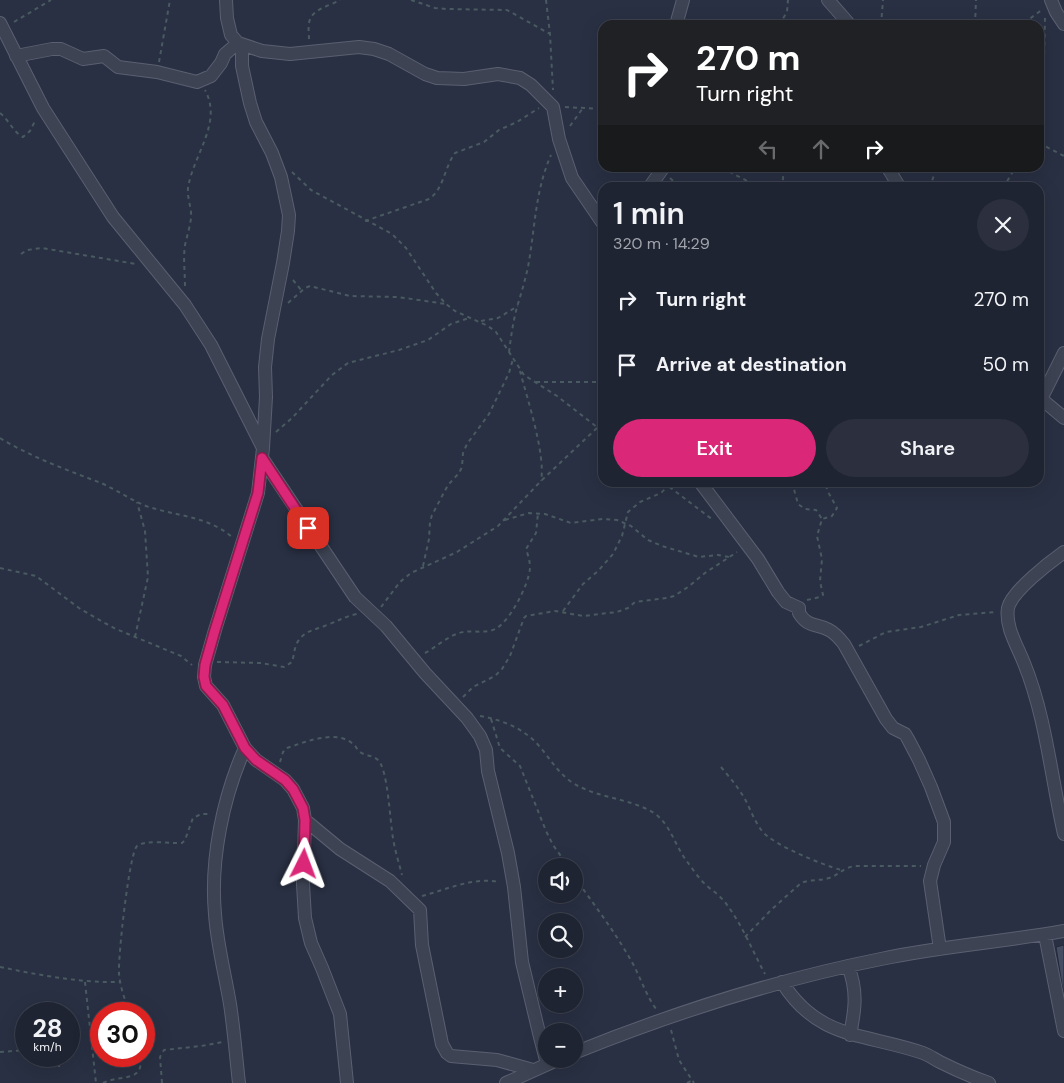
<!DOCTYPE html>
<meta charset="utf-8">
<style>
body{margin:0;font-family:"DM Sans",sans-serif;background:#2c303e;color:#f1f3f6;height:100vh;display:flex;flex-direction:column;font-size:19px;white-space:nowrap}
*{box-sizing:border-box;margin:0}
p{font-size:16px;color:#a1a4ac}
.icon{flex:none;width:28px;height:28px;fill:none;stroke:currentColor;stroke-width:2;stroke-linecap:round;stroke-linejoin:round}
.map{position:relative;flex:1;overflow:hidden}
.details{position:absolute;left:598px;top:182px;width:446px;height:305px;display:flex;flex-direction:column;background:#1f2432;border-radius:15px;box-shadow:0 5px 20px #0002,0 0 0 1px #3c414d}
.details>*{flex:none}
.banner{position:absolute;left:598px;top:20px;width:446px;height:152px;border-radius:15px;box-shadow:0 5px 20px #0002,0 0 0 1px #3c414d;background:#202124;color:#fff;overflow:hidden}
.buttons{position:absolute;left:538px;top:858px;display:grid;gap:10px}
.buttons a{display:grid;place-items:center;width:45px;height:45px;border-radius:50%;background:#1f2432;box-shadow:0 5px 20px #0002,0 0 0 1px #3c414d;font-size:25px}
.speed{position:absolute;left:15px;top:1002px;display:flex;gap:10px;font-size:25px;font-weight:700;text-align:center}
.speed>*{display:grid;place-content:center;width:65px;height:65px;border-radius:50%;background:#1f2432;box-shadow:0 5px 20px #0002,0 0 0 1px #3c414d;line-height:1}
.speed small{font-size:12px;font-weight:400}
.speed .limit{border:8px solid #d22;background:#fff;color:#111}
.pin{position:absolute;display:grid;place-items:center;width:42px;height:42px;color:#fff;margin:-21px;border-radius:10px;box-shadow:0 2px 8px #0006}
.me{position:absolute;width:55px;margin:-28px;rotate:3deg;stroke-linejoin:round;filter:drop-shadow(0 0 4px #0008)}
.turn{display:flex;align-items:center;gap:18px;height:105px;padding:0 15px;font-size:22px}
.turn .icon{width:65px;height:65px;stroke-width:2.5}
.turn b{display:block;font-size:35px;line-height:42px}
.lanes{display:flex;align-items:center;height:48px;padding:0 15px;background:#0003;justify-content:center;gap:25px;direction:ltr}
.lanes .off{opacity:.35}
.round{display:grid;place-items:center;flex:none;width:52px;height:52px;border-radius:26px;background:#2c303e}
.head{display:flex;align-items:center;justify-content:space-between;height:85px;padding:0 15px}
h1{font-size:30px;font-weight:600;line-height:38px}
.button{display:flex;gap:10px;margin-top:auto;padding:10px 15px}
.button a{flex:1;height:58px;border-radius:30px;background:#db2777;color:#fff;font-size:20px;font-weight:600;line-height:58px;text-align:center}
.button a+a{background:#2c303e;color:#f1f3f6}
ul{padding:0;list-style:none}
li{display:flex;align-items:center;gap:15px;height:65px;padding:0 15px}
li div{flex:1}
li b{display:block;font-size:19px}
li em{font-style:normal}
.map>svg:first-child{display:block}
</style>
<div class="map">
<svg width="1064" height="1083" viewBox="0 0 1064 1083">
<rect width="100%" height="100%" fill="#293043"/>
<path fill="#454d63" stroke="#23293a" d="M1064,945V991H1063L1056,947Z"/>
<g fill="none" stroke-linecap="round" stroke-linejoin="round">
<g stroke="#5b6070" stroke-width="14">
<path id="minor" d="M226,0L227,18L231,35L238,43L262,51L290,54L359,47L374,49L389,54L425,74L437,78L464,79L498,74L520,78L531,85L553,107L559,139L572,178L602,222
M828,0L850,25
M1051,0L1056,12L1064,24
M0,23L43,108L113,217L185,305L211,345L263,448L258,493L215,630L205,665L204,677L206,686L223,705L245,748L256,760L285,780L293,789L303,808L305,820L303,884L305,918L311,943L322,968L340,1014L347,1083
M676,25L683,0
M242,45V66L250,103L256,122L272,153L281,177L289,215L288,231L283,263L268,339L265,367L266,397L263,448
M16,56L52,49H61L83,59L104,56L118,67L157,72L197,82L211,76L221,63L225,54L238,43
M888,168L900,188
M649,188L663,168
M1039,397L1064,418
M1041,399L1064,353
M262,458L355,597L386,626L425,673L467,718L480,736L486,750L488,771L508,853L514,887L522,962L540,1037L547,1064
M700,482L758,559L778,592L786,602L799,608V613C808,628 816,623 829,630C835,633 840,639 844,644L886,719L893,728L905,734L908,739L919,760L931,787L944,822V842L934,865L930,881L940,949
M1064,552C1050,562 1012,591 1008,608C1005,627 1017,645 1024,663C1046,717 1051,777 1064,834
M305,820L340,849L390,881L420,910L422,945L442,1044L447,1053L451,1056L497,1060L533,1070
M1045,935L1064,1031
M848,966C858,991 855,1010 850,1035
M782,982C818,1040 865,1033 923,1053C929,1055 934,1059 940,1062C956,1070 972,1077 989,1083
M574,1053C673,1013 776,980 881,959C941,946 1003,942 1064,931
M239,1083C236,1057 234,1030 230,1004C225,974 217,944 215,914C210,860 223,797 245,748
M506,1083L559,1059"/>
</g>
<path stroke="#495a60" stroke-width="2" stroke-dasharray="4 4" stroke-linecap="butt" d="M411,0L435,8L447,9L507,10L550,34
M546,0L550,34L553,90
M14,22L51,0
M779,25L787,12L788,0
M881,25L883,0
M975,25L976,0
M1016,25L1028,20L1043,9
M309,39C309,34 308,28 309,23C311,9 330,6 340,0
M159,62L170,0
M1039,77L1044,58L1045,18
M565,107L602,109
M0,113C9,120 13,132 23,137L30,131L36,119
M570,126L583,108
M1039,143L1064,156
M722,168L761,188
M292,172L311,190L392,234L406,248L436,293L446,304L455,311L488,326L496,332L524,375L557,396L602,431
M670,178L681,188
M782,188L784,168
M930,188L936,168
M1003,188L1015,168
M365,221L429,199C444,189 444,168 455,153L484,142L499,130L517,122L539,108
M21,254L27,250L42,248L136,264
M293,280L302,291
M185,286C185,272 183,259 185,245C187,236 190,227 191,218C192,208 187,199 188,188C193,155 223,123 205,90
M288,303L305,288L310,286L350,296L398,297L446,304
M481,321L498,318L518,306
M509,352C511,337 513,322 517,307C521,294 525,281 528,267C535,229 535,191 551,155
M520,371C527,398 546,455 541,481
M536,382H602
M276,432L292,418L332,375L348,363L399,350L428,340L451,324L469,318
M0,438C31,457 67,470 101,483C117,490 131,500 146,506C175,516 208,516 232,537
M663,482L713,520
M792,482L798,504L805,509L816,510L822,519
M505,520L529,513L545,514L571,523L603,519L617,520L631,526L648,540L662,546L699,557L718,555L729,557
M423,566L429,539L430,522L432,515L448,485L459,473L462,467L463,453L467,444L489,414L509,373L513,359
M0,568L36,576L79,608L101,621L116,629L181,656L192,665
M807,600L820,597L823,595L820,581L822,559L817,536L822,519L832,516L837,508L827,490L826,482
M381,607L400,582L411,573L457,552L498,526L541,481L598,427
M563,611L583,584L598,571L613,554L622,536L628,512L640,502L661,493L667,487L675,482
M135,637L148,577L145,531L137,502
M859,646L886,632L921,627L959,615L996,612
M425,653C436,647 447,637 459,633C471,629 485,635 497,628C511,619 529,584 530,568C530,561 528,555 526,549L536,533L538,513
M217,662L261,663L284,667L292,662C294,656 294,649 297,643C304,630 316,630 327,625C338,621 346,616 357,614
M463,697L473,687L495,676L502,669L510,656L524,618L526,616L555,611L583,616L617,612L628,608L635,602L667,598L674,596L688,587L705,573L737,552
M480,716C503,720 525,729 540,747C550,759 557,771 570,781C596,799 628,797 654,813C671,825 674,844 686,860C692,868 699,879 707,886C713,891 719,895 724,901C741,922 752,950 765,974
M491,719L500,748L520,766L546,831L553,845L568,866
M280,762L283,752L287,748C305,742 336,729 353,744C356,746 357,750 360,752C365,756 373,755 378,760C388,769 390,822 393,838C395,851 399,863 402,875
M721,767C730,778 739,788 746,801C751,811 755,822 762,831C773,845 823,865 841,870
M574,876C594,905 616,933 633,964C641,979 646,995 656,1009
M422,896C448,889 473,877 500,882
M745,937L771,910L801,883C810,879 820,881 829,878C839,875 842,868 855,866H921
M0,967C40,975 79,983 120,982
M85,982L96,1083
M130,1014C125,1000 120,987 119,973C118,957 129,854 137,846C145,839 172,844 182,843L185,840L193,818L201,814H211
M671,1030L679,1060L694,1083
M0,1052L26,1050
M59,1056V1067
M103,1083C121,1074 145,1083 140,1056
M162,1083L160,1057L164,1050L201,1046L223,1042
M687,1083L693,1080"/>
<use href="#minor" stroke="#3d4353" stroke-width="12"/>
</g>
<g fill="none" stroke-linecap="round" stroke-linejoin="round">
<g stroke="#8e194d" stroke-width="12">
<path id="route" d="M304,864L305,820L303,808L293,789L285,780L256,760L245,748L223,705L206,686L204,677L205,665L215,630L258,493L262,458L308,528"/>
</g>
<use href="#route" stroke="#db2777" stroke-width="9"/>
</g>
</svg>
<div class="buttons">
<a><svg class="icon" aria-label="sound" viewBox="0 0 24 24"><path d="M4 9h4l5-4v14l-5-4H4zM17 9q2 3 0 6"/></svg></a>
<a><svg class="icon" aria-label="search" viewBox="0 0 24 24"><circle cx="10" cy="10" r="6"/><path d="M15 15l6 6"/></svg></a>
<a>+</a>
<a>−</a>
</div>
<div class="speed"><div>28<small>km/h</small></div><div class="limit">30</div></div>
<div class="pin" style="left:308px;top:528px;background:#d93025"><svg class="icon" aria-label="arrive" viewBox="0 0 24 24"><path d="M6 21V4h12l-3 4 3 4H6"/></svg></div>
<svg class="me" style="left:304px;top:864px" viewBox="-20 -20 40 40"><path d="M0-17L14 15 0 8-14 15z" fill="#db2777" stroke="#fff" stroke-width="4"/></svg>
<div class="banner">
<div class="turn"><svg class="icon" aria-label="right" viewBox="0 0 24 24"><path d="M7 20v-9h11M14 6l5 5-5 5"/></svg><div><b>270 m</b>Turn right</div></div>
<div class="lanes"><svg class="icon off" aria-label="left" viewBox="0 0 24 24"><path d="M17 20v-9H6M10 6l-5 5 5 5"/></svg><svg class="icon off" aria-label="ahead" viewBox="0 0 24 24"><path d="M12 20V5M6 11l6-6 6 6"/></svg><svg class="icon" aria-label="right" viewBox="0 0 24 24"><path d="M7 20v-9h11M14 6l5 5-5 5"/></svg></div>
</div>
<section class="details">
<div class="head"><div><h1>1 min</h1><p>320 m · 14:29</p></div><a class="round"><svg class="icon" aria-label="close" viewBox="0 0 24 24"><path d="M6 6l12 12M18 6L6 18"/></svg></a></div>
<ul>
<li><svg class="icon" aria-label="right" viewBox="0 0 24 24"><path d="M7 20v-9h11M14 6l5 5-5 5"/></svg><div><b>Turn right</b></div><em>270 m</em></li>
<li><svg class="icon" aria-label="arrive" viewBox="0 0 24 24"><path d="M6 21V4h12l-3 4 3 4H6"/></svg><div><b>Arrive at destination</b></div><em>50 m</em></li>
</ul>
<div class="button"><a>Exit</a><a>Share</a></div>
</section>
</div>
